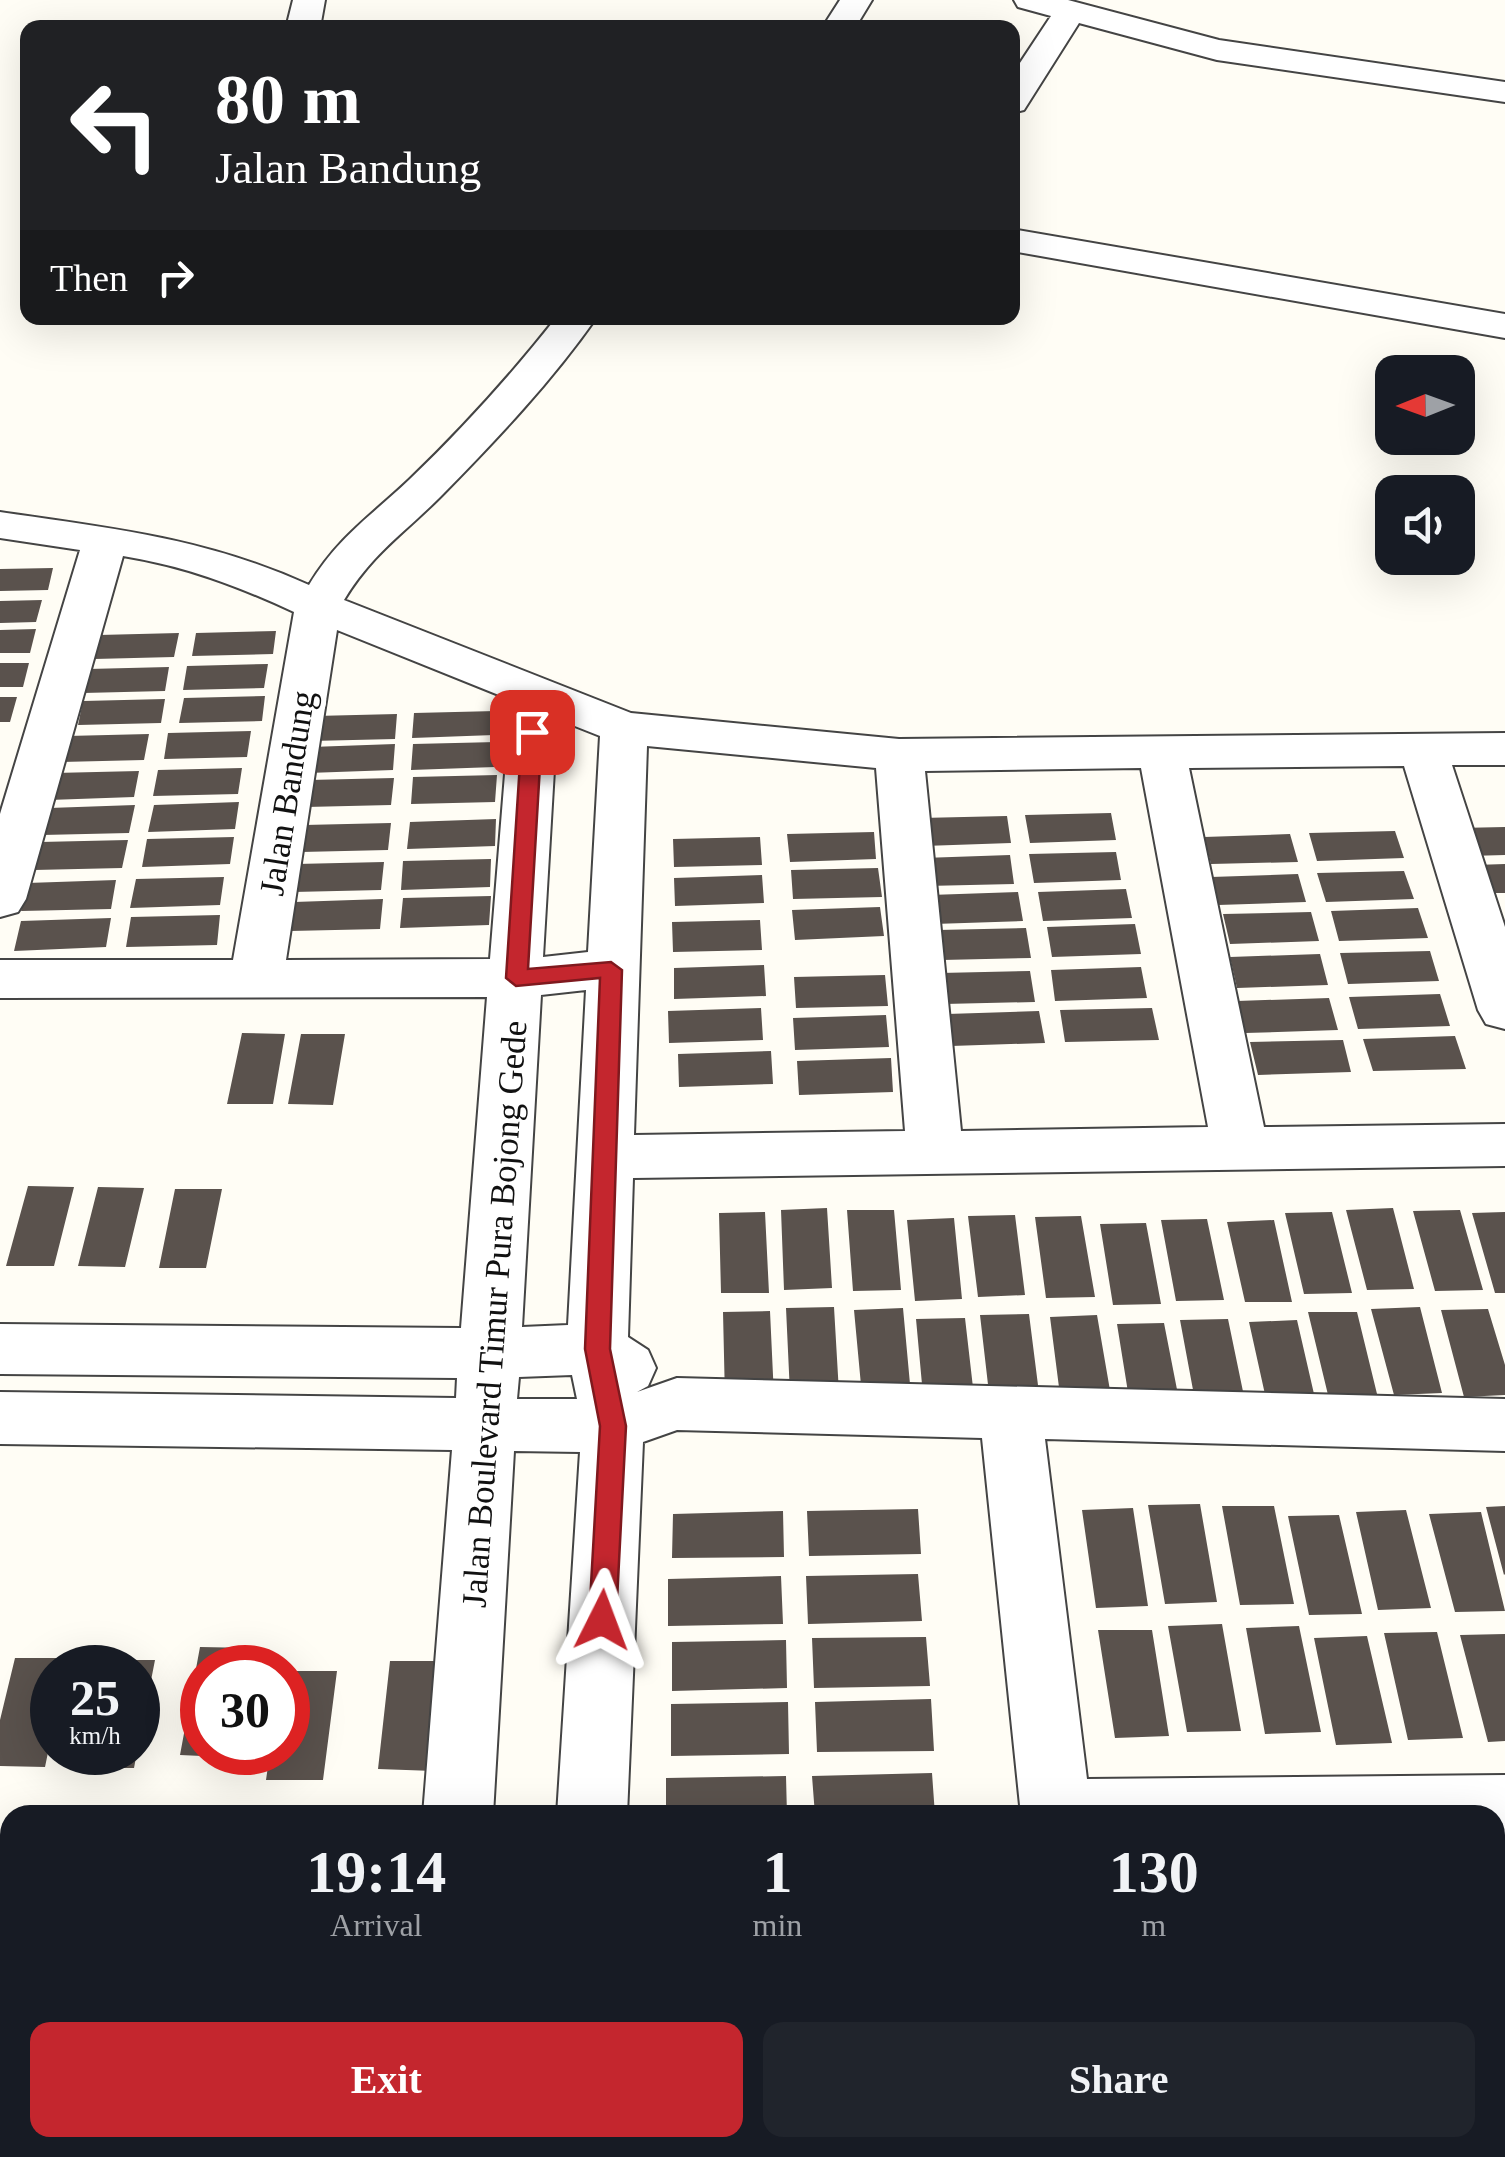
<!DOCTYPE html>
<style>
body{margin:0;font-family:Georgia,serif;background:#20242c;color:#f1f3f6;height:100vh;display:flex;flex-direction:column;font-size:38px;white-space:nowrap}
*{box-sizing:border-box;margin:0}
p{font-size:32px;color:#9ea1a6}
.icon{flex:none;width:55px;height:55px;fill:none;stroke:currentColor;stroke-width:2;stroke-linecap:round;stroke-linejoin:round}
.map{position:relative;flex:1;overflow:hidden}
.details{position:absolute;left:0px;top:1805px;width:1505px;height:352px;display:flex;flex-direction:column;background:#171b24;border-radius:30px 30px 0 0;box-shadow:0 10px 40px #0002}
.details>*{flex:none}
.banner{position:absolute;left:20px;top:20px;width:1000px;height:305px;border-radius:20px;box-shadow:0 10px 40px #0002;background:#202124;color:#fff;overflow:hidden}
.needle{width:65px;rotate:269deg}
.tools{position:absolute;left:1375px;top:355px;display:grid;gap:20px}
.tools a{display:grid;place-items:center;width:100px;height:100px;border-radius:20px;background:#171b24;box-shadow:0 10px 40px #0002;font-size:50px}
.speed{position:absolute;left:30px;top:1645px;display:flex;gap:20px;font-size:50px;font-weight:700;text-align:center}
.speed>*{display:grid;place-content:center;width:130px;height:130px;border-radius:50%;background:#171b24;box-shadow:0 10px 40px #0002;line-height:1}
.speed small{font-size:25px;font-weight:400}
.speed .limit{border:15px solid #d22;background:#fff;color:#111}
.pin{position:absolute;display:grid;place-items:center;width:85px;height:85px;color:#fff;margin:-42px;border-radius:20px;box-shadow:0 5px 15px #0006}
.me{position:absolute;width:110px;margin:-55px;rotate:3deg;stroke-linejoin:round;filter:drop-shadow(0 0 8px #0008)}
.turn{display:flex;align-items:center;gap:35px;height:210px;padding:0 30px;font-size:45px}
.turn .icon{width:130px;height:130px;stroke-width:2.5}
.turn b{display:block;font-size:70px;line-height:85px}
.then{display:flex;align-items:center;height:95px;padding:0 30px;background:#0003;gap:20px;font-size:38px}
.eta{display:flex;justify-content:space-evenly;align-items:center;height:170px;text-align:center}
.eta b{font-size:60px;font-weight:600;line-height:70px}
.primary-button{display:flex;gap:20px;margin-top:auto;padding:20px 30px}
.primary-button a{flex:1;height:115px;border-radius:20px;background:#c4262e;color:#fff;font-size:40px;font-weight:600;line-height:115px;text-align:center}
.primary-button a+a{background:#20242c;color:#f1f3f6}
.map>svg:first-child{display:block}
</style>
<div class="map">
<svg width="1505" height="2157" viewBox="0 0 1505 2157">
<rect width="100%" height="100%" fill="#fffdf5"/>
<path fill="#5a524d" d="M53,568L48,590L0,591V569Z
M42,600L36,622L0,623V601Z
M36,629L30,653H0V630Z
M276,631L273,654L192,656L196,633Z
M179,633L174,657L94,659L99,635Z
M0,663H29L23,687H0Z
M268,664L264,688L183,690L187,666Z
M169,667L165,691L83,693L88,669Z
M265,696L262,721L179,723L184,698Z
M0,697H17L10,722H0Z
M165,699L161,723L78,725L83,701Z
M496,711L494,735L412,738L414,713Z
M397,714L395,739L311,741L315,716Z
M251,731L247,757L164,759L168,733Z
M149,734L144,760L61,762L67,736Z
M497,742L495,767L411,770L413,744Z
M395,744L393,770L308,773L311,747Z
M242,768L238,794L153,796L158,770Z
M139,771L134,797L49,800L54,773Z
M497,775L495,802L411,804L413,777Z
M394,778L391,805L306,807L309,780Z
M239,802L235,829L148,832L154,805Z
M135,805L129,833L42,835L49,808Z
M1111,813L1116,840L1030,843L1025,815Z
M1007,816L1011,843L924,846L921,818Z
M496,819L495,846L407,849L410,822Z
M391,823L388,850L301,852L304,825Z
M1505,827V855L1469,856L1459,828Z
M1395,831L1404,858L1317,861L1309,833Z
M874,832L876,859L790,862L787,834Z
M1290,834L1298,862L1211,864L1204,837Z
M234,837L230,864L142,867L147,839Z
M760,837L762,865L674,867L673,839Z
M128,840L122,868L34,870L40,842Z
M1116,852L1121,880L1034,883L1029,854Z
M1010,855L1014,884L926,886L923,858Z
M491,859L490,887L401,890L403,861Z
M384,862L381,890L293,892L296,864Z
M1505,864V893H1485L1475,865Z
M878,868L882,897L793,899L791,870Z
M1404,871L1414,899L1326,902L1317,873Z
M1298,874L1306,902L1218,905L1211,877Z
M762,875L764,903L675,906L674,878Z
M224,877L220,905L130,908L136,879Z
M116,880L111,909L21,911L27,883Z
M1126,889L1132,918L1043,921L1038,892Z
M1018,892L1023,921L934,924L930,895Z
M491,896L489,925L400,928L403,898Z
M383,899L380,929L290,931L294,902Z
M880,907L884,936L795,940L792,910Z
M1418,908L1428,938L1339,941L1331,911Z
M1311,912L1319,941L1230,944L1223,914Z
M220,915L217,945L126,947L131,917Z
M111,918L106,947L14,951L21,921Z
M760,920L762,950L673,952L672,922Z
M1135,924L1141,954L1052,957L1047,927Z
M1026,928L1031,958L942,960L938,930Z
M1430,951L1439,981L1348,984L1340,953Z
M1320,954L1328,985L1237,988L1230,957Z
M764,965L766,996L674,999V968Z
M1141,967L1147,998L1055,1001L1051,970Z
M1030,971L1035,1002L944,1004L940,973Z
M885,975L888,1006L796,1008L794,977Z
M1440,994L1450,1026L1358,1029L1349,997Z
M1329,998L1338,1030L1245,1033L1237,1001Z
M761,1008L763,1040L669,1043L668,1011Z
M1152,1008L1159,1040L1065,1042L1060,1010Z
M1039,1011L1045,1043L951,1046L947,1014Z
M886,1015L889,1047L795,1050L793,1018Z
M242,1033L285,1034L273,1104H227Z
M301,1034H345L333,1105L288,1104Z
M1455,1036L1466,1069L1373,1071L1363,1039Z
M1343,1040L1351,1072L1258,1075L1250,1042Z
M771,1051L773,1084L679,1087L678,1054Z
M891,1058L893,1092L799,1095L797,1061Z
M28,1186L74,1187L54,1266H6Z
M98,1187L144,1188L125,1267L78,1266Z
M175,1189H222L206,1268H159Z
M827,1208L832,1288L784,1290L781,1210Z
M1393,1208L1414,1289L1367,1290L1346,1210Z
M847,1210H894L901,1290L853,1291Z
M1460,1210L1483,1290L1435,1291L1413,1211Z
M765,1212L769,1293H721L719,1213Z
M1332,1212L1352,1293L1304,1294L1285,1213Z
M1505,1212V1293H1495L1472,1213Z
M1015,1215L1025,1295L978,1297L968,1216Z
M1081,1216L1095,1297L1046,1298L1035,1217Z
M954,1218L962,1299L915,1301L907,1220Z
M1207,1219L1224,1300L1176,1301L1161,1220Z
M1274,1220L1292,1302H1245L1227,1222Z
M1146,1223L1161,1304L1113,1305L1100,1224Z
M834,1307L839,1393L790,1394L786,1308Z
M1420,1307L1442,1393L1394,1395L1371,1309Z
M903,1308L911,1395L862,1396L854,1310Z
M1488,1309L1505,1365V1395L1464,1397L1441,1310Z
M770,1311L774,1397L725,1399L723,1312Z
M1308,1312H1357L1378,1398L1329,1399Z
M1029,1314L1040,1401L990,1402L980,1315Z
M1097,1315L1112,1402L1061,1403L1050,1317Z
M965,1318L975,1405L924,1406L916,1319Z
M1228,1319L1246,1406H1196L1180,1320Z
M1297,1320L1317,1407L1268,1408L1249,1322Z
M1164,1323L1181,1410L1131,1411L1117,1324Z
M1200,1504L1217,1602L1165,1604L1148,1505Z
M1222,1506H1274L1294,1604L1240,1605Z
M1505,1506V1574L1504,1575L1486,1507Z
M1133,1508L1148,1606L1096,1608L1082,1510Z
M918,1509L921,1554L809,1556L807,1511Z
M1406,1510L1431,1608L1378,1610L1356,1512Z
M783,1511L784,1557L672,1558L673,1514Z
M1481,1512L1505,1611L1455,1612L1429,1514Z
M1339,1515L1362,1614L1309,1615L1288,1516Z
M918,1574L922,1621L808,1624L806,1576Z
M781,1576L783,1624L668,1626V1579Z
M1222,1624L1241,1731L1187,1732L1168,1626Z
M1299,1626L1321,1732L1265,1734L1246,1628Z
M1098,1630H1152L1169,1736L1115,1738Z
M1437,1632L1463,1738L1408,1740L1384,1633Z
M1505,1634V1741L1488,1742L1460,1635Z
M1367,1636L1392,1743L1336,1745L1314,1638Z
M926,1637L930,1686L814,1688L812,1638Z
M786,1640L787,1688L672,1691V1642Z
M200,1647L253,1648L250,1668H202V1756L180,1755Z
M15,1658H69L67,1668H52V1733L45,1767L0,1766V1720Z
M101,1660H155L139,1742L138,1668H100Z
M390,1661H445L434,1771L378,1769Z
M288,1671H337L323,1780H266L270,1752H288Z
M931,1699L934,1751L817,1752L815,1702Z
M788,1702L789,1754L671,1756V1704Z
M81,1752H137L134,1768H78Z
M932,1773L935,1815H815L812,1776Z
M786,1776L787,1815H666V1778Z
M1505,1817V1938H1495V1818Z
M1495,2046L1505,2083V2101H1495Z"/>
<g fill="none" stroke-linecap="round" stroke-linejoin="round">
<g stroke="#444" stroke-width="4">
<path id="street" d="M293,0H325L320,28H286Z
M840,0H872L855,28H822Z
M1014,0H1068L1219,40L1505,82V102L1217,60L1079,23L1024,110L1012,113V75L1051,16L1018,7Z
M1012,229L1505,314V338L1012,251Z
M556,318H596C551,382 498,438 444,493C405,533 374,551 344,600L631,713L899,739L1505,733V765H1452L1505,927V1029L1486,1024L1478,1010L1404,766L1189,768L1264,1127L1505,1124V1166L633,1178L628,1337L648,1350L656,1368L648,1386L637,1392L677,1378L1505,1399V1451L1045,1439L1087,1779L1505,1775V1841H1495V1815H1021L982,1438L677,1430L643,1442L627,1815H557L580,1452L514,1451L493,1815H423L452,1450L0,1444V1392L456,1398L457,1378L0,1374V1324L461,1328L487,997L0,998V960H233L294,612C238,586 185,566 123,556L26,899L18,912L0,917V814L80,550L0,538V512C110,528 206,538 309,585C339,536 370,517 410,479C463,428 511,375 556,318ZM337,630L511,700L490,959L286,960ZM557,719L600,736L588,952L543,957ZM647,746L876,768L905,1131L634,1135ZM1141,768L1208,1127L961,1131L925,771ZM586,990L568,1325L522,1327L541,995ZM572,1375L577,1399H517L519,1377Z
M0,1868H10V1938H0Z
M10,2030V2106L0,2107V2031Z
M400,2148H476V2157H398Z
M540,2148H616V2157H538Z
M1053,2148H1129L1131,2157H1053Z"/>
</g>
<use href="#street" fill="#fff" fill-rule="evenodd"/>
</g>
<path fill="#c4262e" stroke="#7f191e" stroke-width="2.5" d="M532,726L542,732L528,969L611,962L622,970L610,1349L626,1426L616,1620L612,1629L602,1632L593,1629L589,1620L600,1426L585,1349L600,978L516,986L506,978L522,732Z"/>
<g text-anchor="middle" stroke-width="10" stroke-linejoin="round" paint-order="stroke">
<g font-size="35" fill="#111" stroke="#fff">
<text transform="translate(287 793) rotate(-81)" y="12">Jalan Bandung</text>
<text transform="translate(494 1314) rotate(-86)" y="12">Jalan Boulevard Timur Pura Bojong Gede</text>
</g>
</g>
</svg>
<div class="tools">
<a><svg class="needle" viewBox="-14 -14 28 28"><path d="M0-13l5 13h-10z" fill="#e53935"/><path d="M0 13l5-13h-10z" fill="#9ea1a6"/></svg></a>
<a><svg class="icon" aria-label="sound" viewBox="0 0 24 24"><path d="M4 9h4l5-4v14l-5-4H4zM17 9q2 3 0 6"/></svg></a>
</div>
<div class="speed"><div>25<small>km/h</small></div><div class="limit">30</div></div>
<div class="pin" style="left:532px;top:732px;background:#d93025"><svg class="icon" aria-label="arrive" viewBox="0 0 24 24"><path d="M6 21V4h12l-3 4 3 4H6"/></svg></div>
<svg class="me" style="left:602px;top:1620px" viewBox="-20 -20 40 40"><path d="M0-17L14 15 0 8-14 15z" fill="#c4262e" stroke="#fff" stroke-width="4"/></svg>
<div class="banner">
<div class="turn"><svg class="icon" aria-label="left" viewBox="0 0 24 24"><path d="M17 20v-9H6M10 6l-5 5 5 5"/></svg><div><b>80 m</b>Jalan Bandung</div></div>
<div class="then">Then<svg class="icon" aria-label="right" viewBox="0 0 24 24"><path d="M7 20v-9h11M14 6l5 5-5 5"/></svg></div>
</div>
<section class="details">
<div class="eta">
<div><b>19:14</b><p>Arrival</p></div>
<div><b>1</b><p>min</p></div>
<div><b>130</b><p>m</p></div>
</div>
<div class="primary-button"><a>Exit</a><a>Share</a></div>
</section>
</div>
